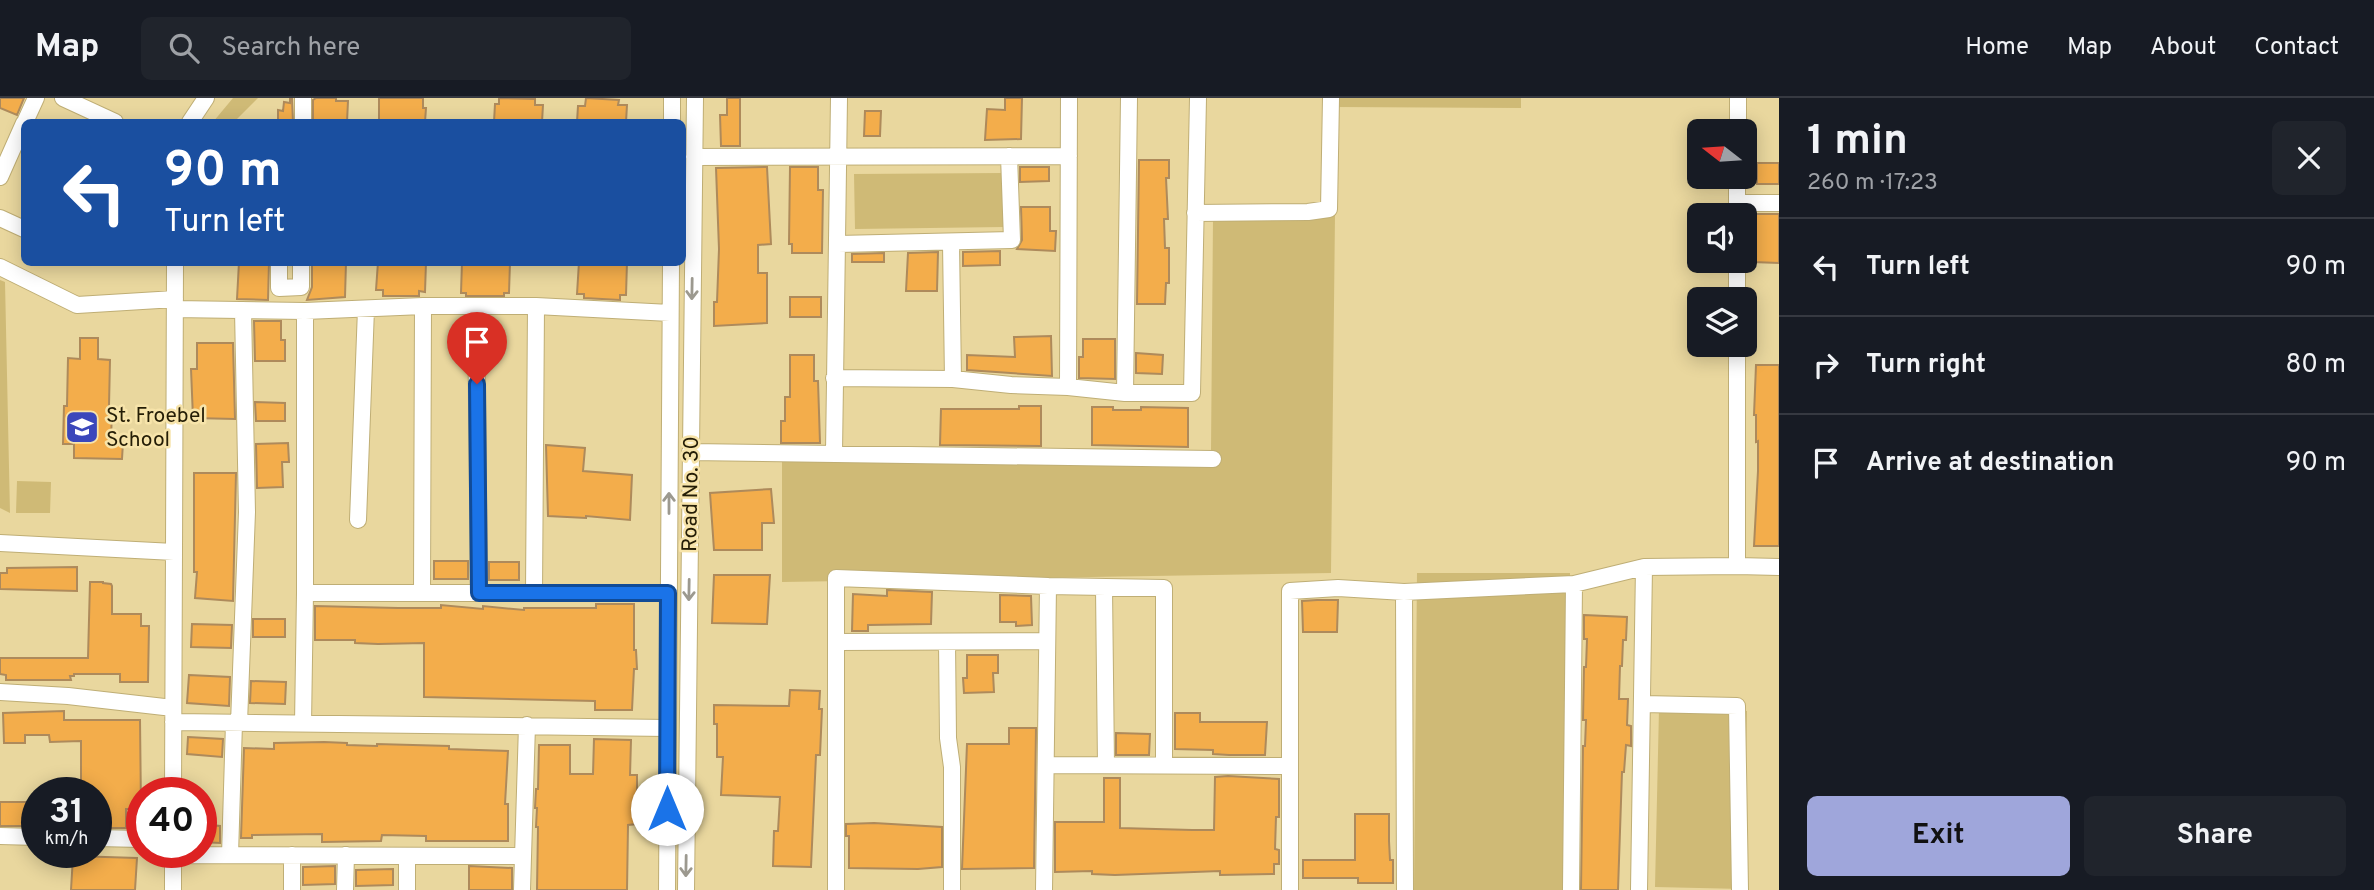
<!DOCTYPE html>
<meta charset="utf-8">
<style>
body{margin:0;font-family:Overpass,sans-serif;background:#20242c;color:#f1f3f6;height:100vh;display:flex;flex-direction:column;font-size:26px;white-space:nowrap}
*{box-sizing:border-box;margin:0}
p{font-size:23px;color:#9ea1a6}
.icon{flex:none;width:38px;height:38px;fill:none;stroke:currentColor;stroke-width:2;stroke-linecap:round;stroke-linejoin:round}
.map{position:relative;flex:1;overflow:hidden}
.details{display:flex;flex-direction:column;background:#171b24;width:595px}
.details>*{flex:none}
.banner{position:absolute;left:21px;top:21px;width:665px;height:147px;border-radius:10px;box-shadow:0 4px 18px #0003;background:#1a4fa0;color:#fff;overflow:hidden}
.needle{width:46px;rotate:287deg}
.tools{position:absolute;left:1687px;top:21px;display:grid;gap:14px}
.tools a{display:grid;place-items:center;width:70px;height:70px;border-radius:10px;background:#171b24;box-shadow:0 4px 18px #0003;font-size:35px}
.speed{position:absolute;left:21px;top:679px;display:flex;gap:14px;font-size:35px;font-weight:700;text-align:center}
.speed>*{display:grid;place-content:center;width:91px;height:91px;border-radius:50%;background:#171b24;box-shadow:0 4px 18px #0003;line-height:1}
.speed small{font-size:18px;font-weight:400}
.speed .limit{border:10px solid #d22;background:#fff;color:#111}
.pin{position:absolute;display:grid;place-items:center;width:60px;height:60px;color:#fff;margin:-72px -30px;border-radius:50% 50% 50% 0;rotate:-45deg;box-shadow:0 0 7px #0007}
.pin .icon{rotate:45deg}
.me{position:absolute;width:77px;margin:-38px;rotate:0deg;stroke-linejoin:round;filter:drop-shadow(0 0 5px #0008)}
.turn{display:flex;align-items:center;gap:24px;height:147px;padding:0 28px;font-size:32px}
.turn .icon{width:91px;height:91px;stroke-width:2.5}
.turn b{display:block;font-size:49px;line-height:60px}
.round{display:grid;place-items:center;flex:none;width:74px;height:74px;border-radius:10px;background:#20242c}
.headline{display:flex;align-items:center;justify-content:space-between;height:119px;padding:0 28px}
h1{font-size:42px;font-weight:700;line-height:52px}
.primary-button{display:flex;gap:14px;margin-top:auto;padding:14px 28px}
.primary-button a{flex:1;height:80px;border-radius:10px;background:#9fa6db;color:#111;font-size:28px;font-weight:700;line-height:80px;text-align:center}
.primary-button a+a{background:#20242c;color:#f1f3f6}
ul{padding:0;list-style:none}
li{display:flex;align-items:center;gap:21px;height:98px;padding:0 28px;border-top:2px solid #363941}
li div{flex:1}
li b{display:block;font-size:26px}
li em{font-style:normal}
header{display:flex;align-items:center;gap:42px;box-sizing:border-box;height:98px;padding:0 35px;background:#171b24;border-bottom:2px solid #363941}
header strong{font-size:33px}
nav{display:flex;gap:38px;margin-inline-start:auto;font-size:24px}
.search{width:490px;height:63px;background:#20242c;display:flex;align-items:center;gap:18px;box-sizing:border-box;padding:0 24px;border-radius:10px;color:#9ea1a6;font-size:26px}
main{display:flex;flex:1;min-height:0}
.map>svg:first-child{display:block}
</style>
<header>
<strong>Map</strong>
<div class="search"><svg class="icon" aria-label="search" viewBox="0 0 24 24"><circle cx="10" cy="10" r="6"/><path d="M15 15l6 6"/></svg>Search here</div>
<nav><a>Home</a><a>Map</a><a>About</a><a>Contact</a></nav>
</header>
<main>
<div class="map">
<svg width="1779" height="792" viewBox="0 0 1779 792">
<rect width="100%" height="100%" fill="#e9d79e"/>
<path fill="#cfba76" d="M233,0H258L234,24H213Z
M1336,0H1521V10L1336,9Z
M1003,75L1004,129L855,131L854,76Z
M1335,117L1331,475L782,484V358L1211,352L1213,122Z
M0,182L5,184L10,415L0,410Z
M17,383L51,384L50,415H16Z
M1417,475H1570V792H1414Z
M1659,611L1747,613L1743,791L1655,789Z"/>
<path fill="#f3ad4b" stroke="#ae8a5b" stroke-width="2" d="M0,0H24L17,17L0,10Z
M316,0H336V3H348L347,24H313V2Z
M379,0H423V10H426L425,24H379Z
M499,0L535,1V7H543L542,24H494L495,6H499Z
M586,0L619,2L618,7H627L626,24H577L578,8H585Z
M727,0H740V48H721L720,17H727Z
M1005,0H1022L1021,41L985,42L987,11L1005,12Z
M290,1H292L293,24H278V12L283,13L284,4L290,5Z
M865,13H881L880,38H864Z
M1139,62H1169V80H1166L1168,121H1164L1165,150H1169V185H1166L1165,206H1137Z
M1757,65H1779V86H1757Z
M767,69L771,146L758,147V175H767V225L714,228V204H717L719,151L716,70Z
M790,69H818V92H823L822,155H792V146H789Z
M1020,69H1049V83L1020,84Z
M1021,109H1050V133H1056L1055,153L1017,151L1022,142Z
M1756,116H1779V165L1753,164Z
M1000,153V167L963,168V154Z
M938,154L937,193H906L908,155Z
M884,155V164H852V156Z
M239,164H269L268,202L237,201Z
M312,164H346L345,199L307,202L312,189Z
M378,164H426L425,194L419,193V198H383V192H376Z
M462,164H510L509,195H504V198H466V195H461Z
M579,164H627L626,197H620V202L584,200V196H577Z
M790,199H821V219H790Z
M254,223H281V242H285V263H255Z
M1051,238L1052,278L967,272V257L1015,259L1014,239Z
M80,240H98V261L110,262L109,308H112L111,344H123L122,361L74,360V346H63L64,308H67L68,260L80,261Z
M1083,241H1115V281L1079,280V259H1083Z
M197,245H233L235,321L193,320L191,271H197Z
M1136,255L1163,257L1162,276L1136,275Z
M790,257H814V283H818L820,345H781V323H785V299H790Z
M1756,267H1779V448H1754L1758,373V343L1756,344V317H1754Z
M255,304L285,305V323H256Z
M1019,308H1041V348L940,347L941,311H1019Z
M1092,309H1113V312H1141V309L1188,310V349L1092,347Z
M288,345L289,364H282L283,389L257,390L256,346Z
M546,347L585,350L583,373L632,377L630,422L586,418V420L548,418Z
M194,375H236L233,503L195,500L197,474H194Z
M771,391L774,425H762V452H714L710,395Z
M434,463H468V481H434Z
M489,464H519V482H489Z
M77,469V493L0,491V475H7V470Z
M714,477H770L767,526L712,525Z
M90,484H103V485L111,486L112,488V516H141V528H149L148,584H120V576H74V578H70L71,582H6V577L0,576V560H88Z
M887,492L932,494L931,526L868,527V533H852L853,496L887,498Z
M1000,497L1031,498L1032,527L1016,528V524H1000Z
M1317,502H1338L1337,534H1303L1302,503Z
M596,506H634V552H636L637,571H634L632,612H595V603L424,599V545L378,546L355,545V542H315V508L398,510H441V507L483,511V508L524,512V510H596Z
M1584,517L1627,519L1626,542H1623L1622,568H1620L1619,601H1628L1627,627L1631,628V648L1626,647L1624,674H1622L1618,792H1581L1583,648H1585L1586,622H1583L1584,569H1586L1587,541H1584Z
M253,521H285V539H253Z
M192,526L232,527L231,550L191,549Z
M967,557H998V575H993L994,594L964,595L963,580H967Z
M189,577L230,579L229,608L187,605Z
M251,583L286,584L285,606L250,605Z
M790,592L820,593L819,611H822L820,657H816L811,769L773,768L774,733H778L780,699L721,697L723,659H717V626H714V607L789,608Z
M64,613V622H140L141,711H126V730H96V695H81V643L50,644L49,637H25V645H4L3,615Z
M1175,615H1200V624H1267L1265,657H1229L1213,656V652L1175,651Z
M1009,630H1036L1034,770L962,771L967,646H1009Z
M1116,635L1150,636L1149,657H1116Z
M188,639L223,641L222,659L187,656Z
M594,641L631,642L630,677H637V726L628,727L627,792H537L538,729H536L537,710H535L536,691H538L539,647H570V676H593Z
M324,644L347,645V647L377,648V646L449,648V651L508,653L505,706H508V743H426V738L382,737L381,743L322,744V736L252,737V740H241L244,650L274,651V645Z
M1228,678L1279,681V719H1276L1275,751L1279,752V766H1274V776L1220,777V773L1115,777L1092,776V773L1055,774V724H1104V680H1120V730L1192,732H1214L1215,679Z
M0,704H37V728H0Z
M1355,716H1389V743L1390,762H1393V785H1358V780H1303V762H1355Z
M874,725L942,729V769L918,771L849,770V738H846V726Z
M201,726L220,728V745L201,744Z
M73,758L137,760L135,792H71Z
M335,768V786L303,787V769Z
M469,768L512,770V792H469Z
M393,771V787L356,788V772Z"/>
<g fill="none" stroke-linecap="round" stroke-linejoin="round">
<g stroke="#bfae75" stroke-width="18">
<path id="minor" d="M63,0L115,24
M303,0V24
M25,24L36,0
M190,24L206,0
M672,24V0
M1738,33V0
M694,59L1069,58
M0,79L24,25
M1737,105H1779
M1195,115L1308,114L1329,111L1331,0
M1737,117V79
M0,120L24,131
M951,145L953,281
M838,146L1012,142L1009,58
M1737,163V201
M279,164V190L301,189V164
M0,169L77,207L175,201
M476,208L479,495
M175,211L305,213L423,208H536L670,215
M1737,247V468L1779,469
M834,280L953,281L1011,287L1068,289L1125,295H1192L1198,0
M1068,289L1069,0
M1125,295L1129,0
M690,354L1213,361
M834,355L839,0
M358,422L366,211
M0,445L174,454L173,695
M174,454L175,164
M1048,488L1164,490V668
M1104,490L1106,667
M1404,494L1574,486L1644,469L1737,468
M305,495V213
M422,495L423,208
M534,495L536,208
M837,544L1047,543
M947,544L948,640L952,669V792
M0,594L68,598L173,610
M1643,606L1737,608L1740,792
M173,624L668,630
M239,625L247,414L243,212
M303,626L305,495H669
M1046,667L1290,668
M0,738L37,739
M96,740L142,741
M173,757L522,758
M230,757L234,625
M173,792V754
M292,792V757
M345,792L346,757
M407,792V758
M522,792L527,627
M667,792L671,164
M686,792L695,0
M836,792V480L1048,488L1044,792
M1290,792V493L1338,490L1404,494L1405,792
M1571,792L1574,486
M1639,792L1644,469"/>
</g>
<use href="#minor" stroke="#fff" stroke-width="16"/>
</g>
<defs><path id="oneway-shaft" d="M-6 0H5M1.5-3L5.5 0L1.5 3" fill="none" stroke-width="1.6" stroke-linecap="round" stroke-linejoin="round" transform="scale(1.75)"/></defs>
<g stroke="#9c998f">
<use href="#oneway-shaft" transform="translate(692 191) rotate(91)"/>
<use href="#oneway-shaft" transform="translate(669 405) rotate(-90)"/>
<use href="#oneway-shaft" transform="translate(689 492) rotate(91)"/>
<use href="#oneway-shaft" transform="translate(686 768) rotate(91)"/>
</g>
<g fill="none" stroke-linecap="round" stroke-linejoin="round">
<g stroke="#114b97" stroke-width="18">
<path id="route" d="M477,286L479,495H668L667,711"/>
</g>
<use href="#route" stroke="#1a73e8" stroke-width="12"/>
</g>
<defs>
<g id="school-square" transform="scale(1.75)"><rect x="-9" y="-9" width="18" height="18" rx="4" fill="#3b47bb" stroke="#f7e4aa"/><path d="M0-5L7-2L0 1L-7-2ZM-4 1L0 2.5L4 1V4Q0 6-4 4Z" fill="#fff"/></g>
</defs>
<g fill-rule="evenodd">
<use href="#school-square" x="82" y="329"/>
</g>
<g text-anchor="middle" stroke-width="5" stroke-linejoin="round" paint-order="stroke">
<g font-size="21" fill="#241d06" stroke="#f7e4aa" text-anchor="start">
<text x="106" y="324">St. Froebel<tspan x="106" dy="24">School</tspan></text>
</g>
<g font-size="21" fill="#241d06" stroke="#f7e4aa">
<text transform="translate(690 396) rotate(-89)" y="7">Road No. 30</text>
</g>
</g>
</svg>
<div class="tools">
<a><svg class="needle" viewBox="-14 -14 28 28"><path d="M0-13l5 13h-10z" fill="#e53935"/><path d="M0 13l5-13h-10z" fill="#9ea1a6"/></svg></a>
<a><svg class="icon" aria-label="sound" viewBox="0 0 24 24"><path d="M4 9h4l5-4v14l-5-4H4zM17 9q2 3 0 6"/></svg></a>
<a><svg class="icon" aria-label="layers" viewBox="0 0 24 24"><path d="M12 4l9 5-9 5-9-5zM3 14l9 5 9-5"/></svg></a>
</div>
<div class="speed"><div>31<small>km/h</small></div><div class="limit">40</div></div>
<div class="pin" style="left:477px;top:286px;background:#d93025"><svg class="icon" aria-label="arrive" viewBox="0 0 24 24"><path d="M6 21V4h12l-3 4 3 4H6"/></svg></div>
<svg class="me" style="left:667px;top:711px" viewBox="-20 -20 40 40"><circle r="19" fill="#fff"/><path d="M0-13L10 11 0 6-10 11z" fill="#1a73e8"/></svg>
<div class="banner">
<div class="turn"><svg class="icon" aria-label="left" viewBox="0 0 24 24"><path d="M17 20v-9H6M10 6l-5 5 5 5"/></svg><div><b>90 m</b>Turn left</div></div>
</div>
</div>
<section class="details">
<div class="headline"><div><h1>1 min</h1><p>260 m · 17:23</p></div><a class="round"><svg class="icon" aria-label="close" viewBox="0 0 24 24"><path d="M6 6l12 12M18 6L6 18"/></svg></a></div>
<ul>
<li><svg class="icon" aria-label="left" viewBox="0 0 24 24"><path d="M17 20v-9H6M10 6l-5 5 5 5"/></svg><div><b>Turn left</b></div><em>90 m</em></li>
<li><svg class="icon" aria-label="right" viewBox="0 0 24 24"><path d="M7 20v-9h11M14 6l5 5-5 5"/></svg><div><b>Turn right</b></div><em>80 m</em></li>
<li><svg class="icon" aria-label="arrive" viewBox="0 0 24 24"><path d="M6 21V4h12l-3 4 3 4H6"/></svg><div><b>Arrive at destination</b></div><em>90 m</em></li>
</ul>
<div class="primary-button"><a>Exit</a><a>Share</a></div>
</section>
</main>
